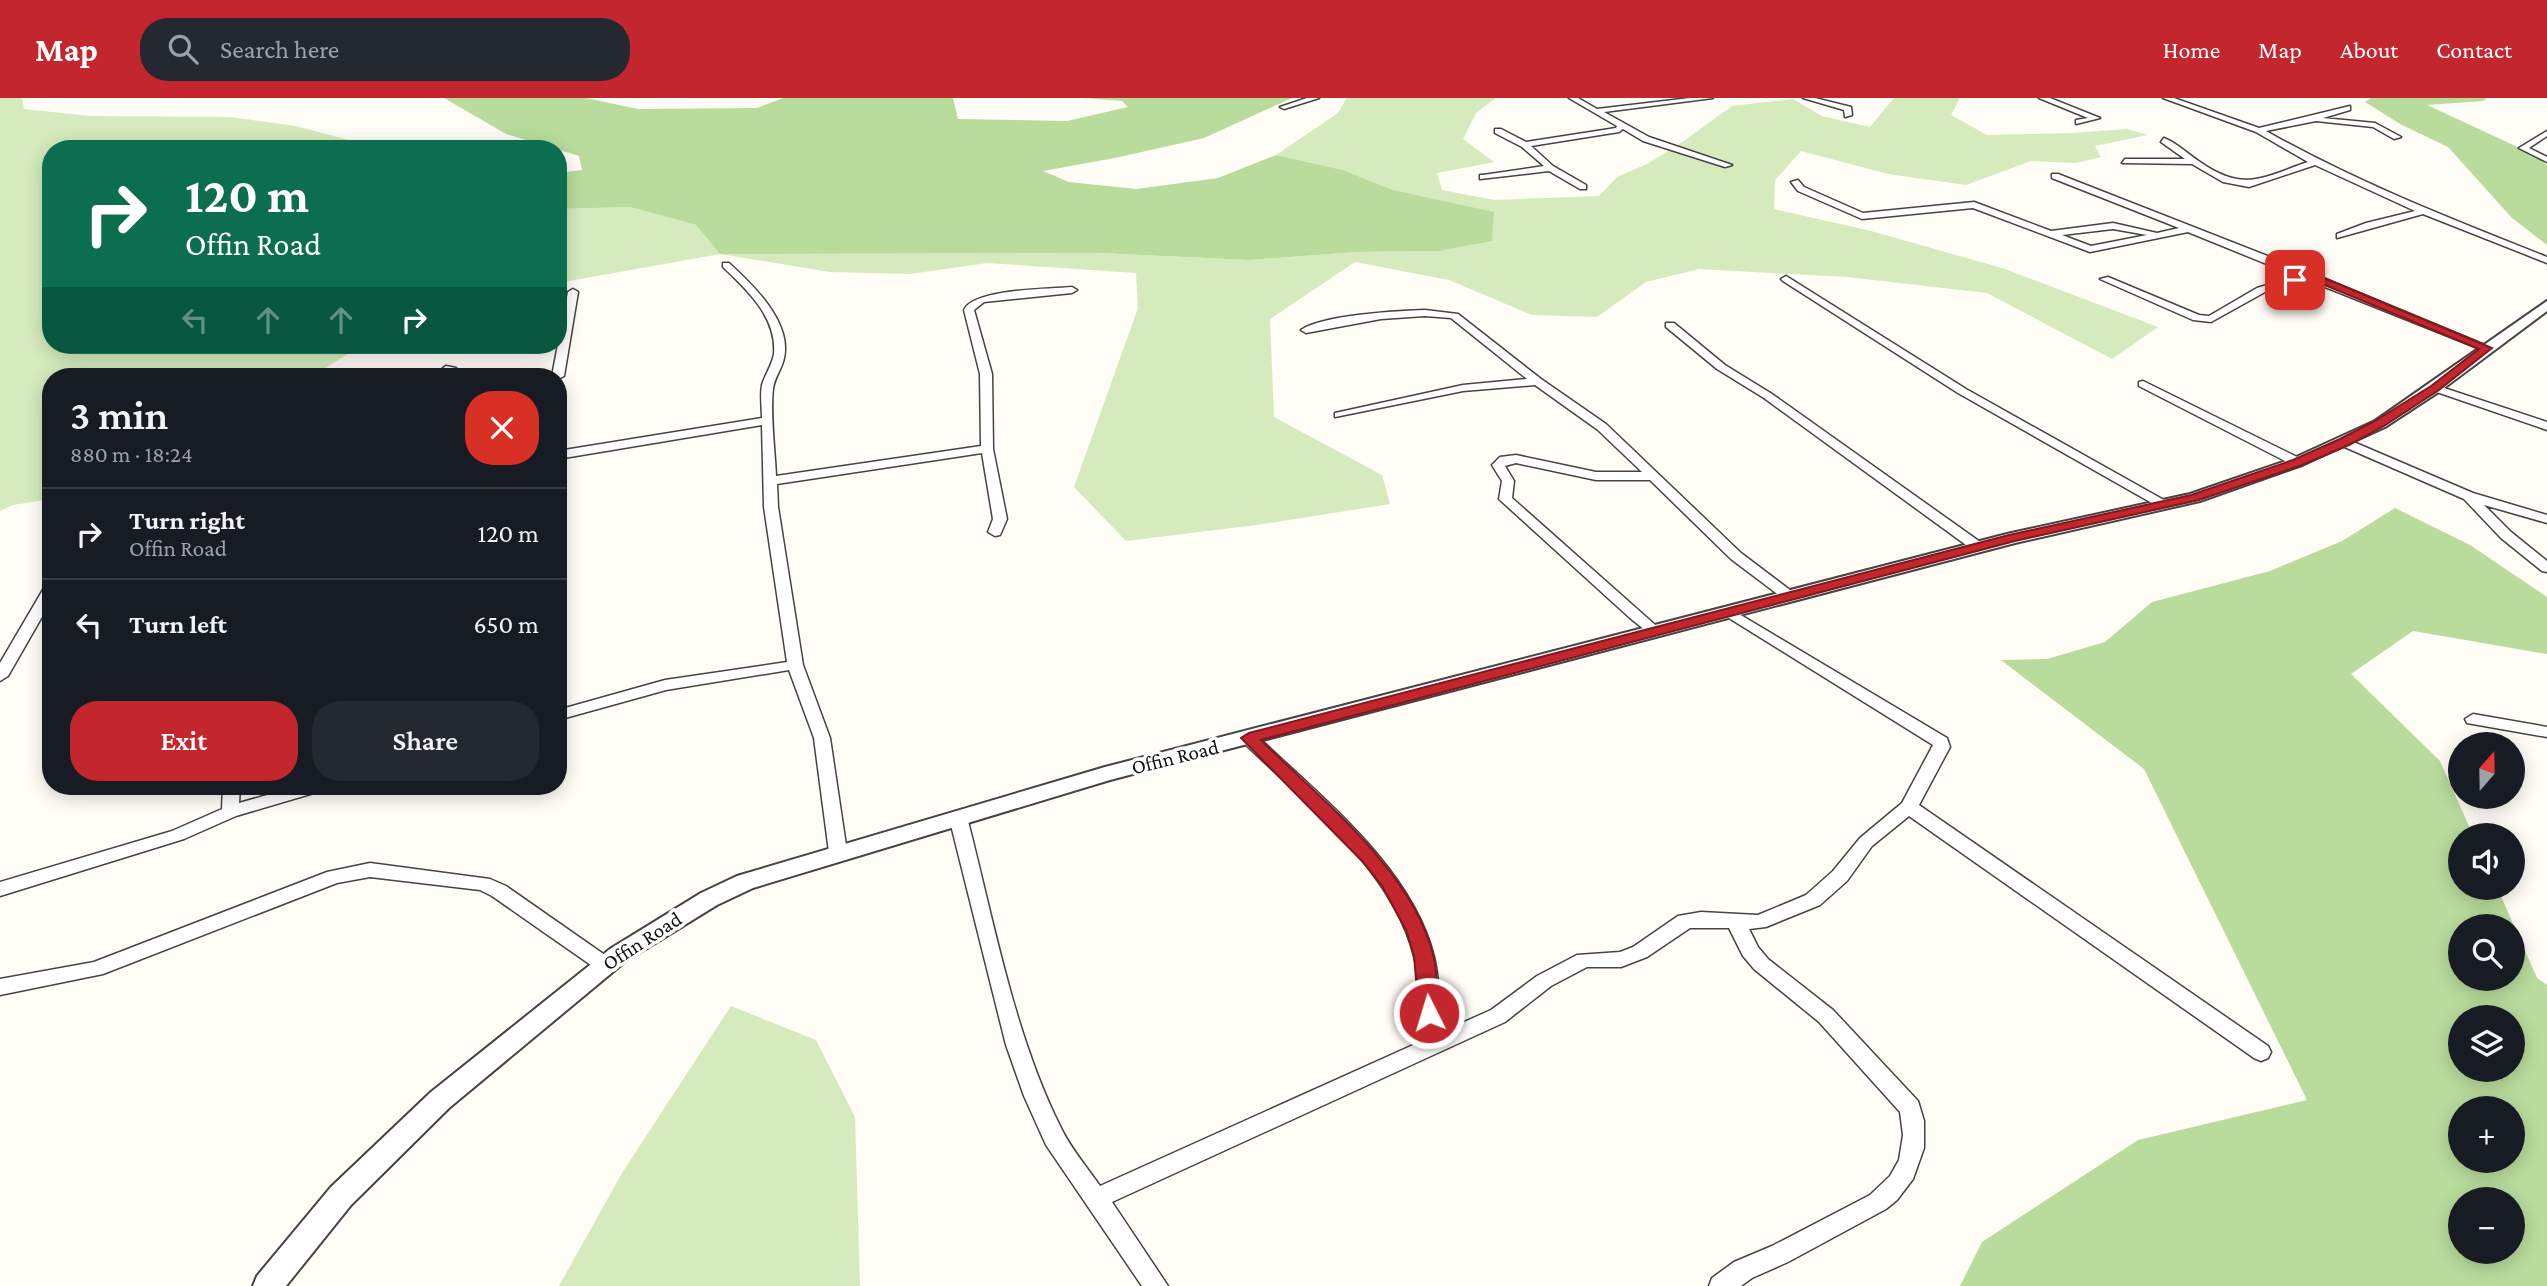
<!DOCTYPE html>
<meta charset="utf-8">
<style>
body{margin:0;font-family:"Crimson Pro",serif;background:#242831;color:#f1f3f6;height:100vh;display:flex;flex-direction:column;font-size:26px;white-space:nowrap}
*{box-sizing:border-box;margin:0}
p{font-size:23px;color:#9ea1a6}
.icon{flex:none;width:38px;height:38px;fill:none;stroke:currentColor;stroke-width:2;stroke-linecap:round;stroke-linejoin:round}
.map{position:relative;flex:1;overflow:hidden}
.sheet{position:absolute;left:42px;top:270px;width:525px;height:427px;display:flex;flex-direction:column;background:#171b24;border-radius:28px;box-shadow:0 4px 18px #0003}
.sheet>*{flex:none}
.hud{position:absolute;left:42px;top:42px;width:525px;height:214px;border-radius:28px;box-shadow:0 4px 18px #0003;background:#0b6e4f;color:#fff;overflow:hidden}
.needle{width:46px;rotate:20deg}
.buttons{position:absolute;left:2448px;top:634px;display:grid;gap:14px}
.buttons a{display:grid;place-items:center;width:77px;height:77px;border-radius:50%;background:#171b24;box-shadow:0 4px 18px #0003;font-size:35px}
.pin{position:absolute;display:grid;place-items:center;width:60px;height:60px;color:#fff;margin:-30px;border-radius:14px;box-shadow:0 4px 10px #0006}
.me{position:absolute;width:77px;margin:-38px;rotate:355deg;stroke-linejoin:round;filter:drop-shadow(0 0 5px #0008)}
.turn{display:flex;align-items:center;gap:24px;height:147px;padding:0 28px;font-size:32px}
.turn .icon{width:91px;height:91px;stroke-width:2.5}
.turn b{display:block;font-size:49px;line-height:60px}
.lanes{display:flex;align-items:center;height:66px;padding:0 28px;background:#0003;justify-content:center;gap:35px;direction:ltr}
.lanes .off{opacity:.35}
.round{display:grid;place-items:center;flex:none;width:74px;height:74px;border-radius:28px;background:#242831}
.overview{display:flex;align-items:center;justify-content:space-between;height:119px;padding:0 28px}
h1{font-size:42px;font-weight:600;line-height:52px}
.cta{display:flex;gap:14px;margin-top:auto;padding:14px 28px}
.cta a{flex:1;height:80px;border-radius:28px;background:#c4262e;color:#fff;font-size:28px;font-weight:600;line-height:80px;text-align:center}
.cta a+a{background:#242831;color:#f1f3f6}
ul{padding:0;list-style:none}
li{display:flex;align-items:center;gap:21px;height:91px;padding:0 28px;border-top:2px solid #363941}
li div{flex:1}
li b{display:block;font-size:26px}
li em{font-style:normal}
header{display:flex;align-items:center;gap:42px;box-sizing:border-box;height:98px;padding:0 35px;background:#c4262e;color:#fff}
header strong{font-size:33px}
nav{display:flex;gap:38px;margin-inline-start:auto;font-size:24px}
.search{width:490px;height:63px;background:#242831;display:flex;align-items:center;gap:18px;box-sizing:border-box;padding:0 24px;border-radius:28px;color:#9ea1a6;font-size:26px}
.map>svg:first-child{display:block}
</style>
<header>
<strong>Map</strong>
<div class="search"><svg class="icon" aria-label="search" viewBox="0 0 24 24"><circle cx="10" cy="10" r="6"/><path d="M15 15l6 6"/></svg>Search here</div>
<nav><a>Home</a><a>Map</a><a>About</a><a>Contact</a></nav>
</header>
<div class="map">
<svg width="2547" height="1188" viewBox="0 0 2547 1188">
<rect width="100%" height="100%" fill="#fffdf5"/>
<path fill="#d5ebbd" d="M0,0H22L24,11L90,18L230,19L296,28L356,44L369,51H51V247H362L313,278H51V401L13,407L0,413Z
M1347,0H1496L1476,15L1463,41L1494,64L1437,75L1442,92L1494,102L1599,98L1617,79L1647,66L1681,45L1732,8L1793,1L1822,18L1870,29L1894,0H1960L1951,17L1987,37L2072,35L2127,31L2148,37L2095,48L2101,59L2076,65L2031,63L1966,87L1888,76L1801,53L1775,82L1774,111L1871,133L2002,170L2158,229L2112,261L1987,195L1847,179L1699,171L1646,184L1597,219L1532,217L1449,182L1355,164L1270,221L1274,319L1382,377L1390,406L1264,426L1126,443L1074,389L1138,210L1136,175L987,165L910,176L830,174L720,156L558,185V111L630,109L696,127L720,156L1098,155L1249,162L1357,154L1438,153L1393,92L1343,72L1276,57L1338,15Z
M731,908L816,942L855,1019L860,1188H559L622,1075Z"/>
<path fill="#b9dc9c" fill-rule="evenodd" d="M444,0H586L638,11L757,10L783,0H953L958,21L1067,23L1128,9L1122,3L1084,0H1292L1204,40L1115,60L1043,73L1069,84L1136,91L1218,80L1276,57L1343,72L1393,92L1494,114L1492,143L1438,153L1357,154L1249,162L1098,155L720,156L696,127L630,109L558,111V75L582,72L579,58L506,36Z
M2371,0H2487L2483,3L2427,7L2537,58L2547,67V147L2512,120L2448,49L2400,26L2365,4Z
M2395,410L2470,447L2547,499V556L2413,533L2351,576L2440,663L2473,737H2460V789H2497L2537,880L2547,887V1188H1960L1982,1144L2138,1042L2307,1002L2144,671L2001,562L2047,561L2105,544L2152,504L2270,473L2342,443ZM2460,828H2513V880H2460ZM2460,919H2513V971H2460ZM2460,1010H2513V1062H2460ZM2460,1101H2513V1153H2460Z"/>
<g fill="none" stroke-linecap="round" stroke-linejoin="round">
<g stroke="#444" stroke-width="3">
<path id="minor" d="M1307,0H1319L1284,11L1280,9Z
M1569,0H1578L1597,11L1690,0H1713L1604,14L1649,39L1732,67L1725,69L1643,43L1623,31L1619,34L1531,48L1553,68L1586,87V91H1580L1549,73L1480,81V77H1483L1544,68L1522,49L1495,35V31H1501L1526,44L1616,30L1617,28Z
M1803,0H1815L1851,9L1852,17L1845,19L1844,12Z
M2039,0H2050L2100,20L2076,26V22L2088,20Z
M2163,0H2174L2259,30L2350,8V12L2323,20L2375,25L2401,39L2394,41L2373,29L2316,23L2266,33C2356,84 2451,121 2547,159V165L2423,116L2337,140V136L2366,125L2415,113L2315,67L2249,89L2223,84L2192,66L2122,65L2125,61H2185L2161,44L2164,40C2177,45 2189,57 2200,64C2244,95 2263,79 2308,64L2256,34Z
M2547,33V38L2529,50L2547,59V64L2519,50Z
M2052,76H2058L2311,175L2492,250L2483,252L2305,181L2265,194L2211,224L2193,222L2100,181L2108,179L2199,217L2209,218L2257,190L2296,178L2188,134L2090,154L1973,110L1862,121L1798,93L1791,84L1798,82L1804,89L1863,115L1974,104L2051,133L2113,125L2157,135L2179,130L2052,80ZM2113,131L2147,137L2091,148L2062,137Z
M723,165H729C753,187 792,224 784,260C782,271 774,280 773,291C770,316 775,353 776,378L981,348L980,276L964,212C973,191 1049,191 1072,189L1077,192L1072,195L984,204L974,212L992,276L993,351L1007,421L1000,437L995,438L988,434L993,421L982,355L777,386L778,409L803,567L830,640L847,754L844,759H832L829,754L814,640L789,572L666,592L558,622V612L665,582L787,564L764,409L762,327L558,361V353L762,320C762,310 760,297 762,287C765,277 772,267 774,256C777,219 747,192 723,169Z
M1786,178L1966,291L2171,406L2169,409H2159L1958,295L1783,183L1781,181Z
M573,191L578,194L564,278L558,281V278H552L568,194Z
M1425,212L1458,216L1541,281L1606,326L1741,455L1794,495L1796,498L1794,501H1784L1731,461L1650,382H1596L1516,365L1505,368L1514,383L1512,400L1662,533L1660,536H1650L1630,520L1499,401L1502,383L1492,367L1500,359L1516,357L1596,374H1642L1598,332L1535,287L1463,293L1335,319V315L1463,287L1527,281L1451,220L1425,218L1381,221L1306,235L1301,232C1322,217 1396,213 1425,212Z
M1666,225H1674L1725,267L1772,296L1983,446L1985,449L1983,452H1973L1764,300L1717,271L1666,229Z
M446,268L456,270L445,278H433Z
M2143,283L2301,361L2303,364L2301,367H2293L2139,288V284Z
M2435,287L2547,324V332L2431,292V288Z
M2344,340L2473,395L2547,417V425L2484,407L2511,434L2547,463V474L2542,473L2501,440L2464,401L2340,347L2338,344Z
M51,486V503L8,578L0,583V565L44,490Z
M1729,510L1947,640L1950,649L1919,707L2268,948L2271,954L2268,960L2261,963L2254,960L1909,718L1872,748L1847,783L1820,807L1766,829L1749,831L1758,849L1768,861L1833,912L1918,1003L1924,1023V1050L1913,1081L1897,1102L1886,1111L1788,1164L1752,1180L1741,1188H1709L1712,1180L1734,1164L1772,1148L1870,1097L1890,1078L1899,1062L1903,1037L1900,1014L1819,924L1754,871L1743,858L1729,830H1690L1647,859L1621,869H1587L1551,888L1505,924L1112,1104L1168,1188H1142L1046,1047L1024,998L1006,947L949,719L952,715H964L967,719C993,820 1014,937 1061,1030C1071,1051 1087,1069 1100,1088L1422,943C1420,915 1421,885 1414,858C1393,772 1304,703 1243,644L1241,640L1243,636H1255C1319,698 1412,769 1434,859C1440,884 1440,909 1442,934L1491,912L1537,878L1577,857L1620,854L1633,849L1678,818L1701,814L1758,817L1806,797L1833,773L1860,740L1902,705L1933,647L1724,517L1722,514L1724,511Z
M2473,616L2547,629V639L2467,625L2465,621Z
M223,688H240L239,705L299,688H327L324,692L236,718L184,741L0,798V784L172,733L222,711Z
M370,765L490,781L506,788L612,862L615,867L612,872L605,875L598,872L492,798L480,792L370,779L337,785L103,876L0,897V881L94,864L327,774Z"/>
</g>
<g stroke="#444" stroke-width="4">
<path id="tertiary" d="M2547,203V213L2440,293L2385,329L2302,367L2200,403L2015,445L1110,682L753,790L717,807L626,863L449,1010L351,1107L286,1188H253L257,1178L331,1089L431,994L610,851L701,795L737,778L1105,669L2007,436L2190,396L2292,361L2375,323Z"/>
</g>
<use href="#minor" fill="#fff" fill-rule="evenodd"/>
<use href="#tertiary" fill="#fff" fill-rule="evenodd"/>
</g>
<path fill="#c4262e" stroke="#7f191e" stroke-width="2" d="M2305,175H2312L2492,250L2439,292L2384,328L2349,347L2302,367L2199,402L2015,443L1261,642C1321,702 1411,771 1433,856C1438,875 1437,896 1439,915L1436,920L1429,923L1422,920L1419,915L1414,858L1406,832L1382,788L1363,764L1241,640L1249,635L2009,437L2191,397L2293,362L2340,341L2375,323L2431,288L2479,251L2308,180L2295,185L2290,182Z"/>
<g text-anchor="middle" stroke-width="7" stroke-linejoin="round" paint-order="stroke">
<g font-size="21" fill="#111" stroke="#fff">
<text transform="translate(1175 659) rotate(-14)" y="7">Offin Road</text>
<text transform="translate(642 843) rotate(-33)" y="7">Offin Road</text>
</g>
</g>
</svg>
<div class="buttons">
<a><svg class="needle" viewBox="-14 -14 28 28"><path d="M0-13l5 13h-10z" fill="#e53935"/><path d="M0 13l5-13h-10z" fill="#9ea1a6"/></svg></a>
<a><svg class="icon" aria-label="sound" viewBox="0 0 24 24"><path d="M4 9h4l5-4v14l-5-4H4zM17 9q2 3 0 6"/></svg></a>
<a><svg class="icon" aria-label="search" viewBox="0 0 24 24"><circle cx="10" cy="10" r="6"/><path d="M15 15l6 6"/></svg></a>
<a><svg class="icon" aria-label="layers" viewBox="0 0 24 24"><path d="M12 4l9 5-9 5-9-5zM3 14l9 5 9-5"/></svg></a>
<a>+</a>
<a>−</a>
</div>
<div class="pin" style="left:2295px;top:182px;background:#d93025"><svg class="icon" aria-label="arrive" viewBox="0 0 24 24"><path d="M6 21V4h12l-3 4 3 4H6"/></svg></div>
<svg class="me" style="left:1429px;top:915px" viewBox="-20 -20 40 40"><circle r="17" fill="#c4262e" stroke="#fff" stroke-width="3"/><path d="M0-11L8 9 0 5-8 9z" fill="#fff"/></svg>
<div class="hud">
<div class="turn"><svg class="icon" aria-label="right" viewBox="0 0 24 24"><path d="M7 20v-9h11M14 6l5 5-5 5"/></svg><div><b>120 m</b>Offin Road</div></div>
<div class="lanes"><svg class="icon off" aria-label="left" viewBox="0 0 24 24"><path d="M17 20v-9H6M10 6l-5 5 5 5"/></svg><svg class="icon off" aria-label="ahead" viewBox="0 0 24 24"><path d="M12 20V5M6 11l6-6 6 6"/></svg><svg class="icon off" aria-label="ahead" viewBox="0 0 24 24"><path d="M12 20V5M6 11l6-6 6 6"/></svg><svg class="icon" aria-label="right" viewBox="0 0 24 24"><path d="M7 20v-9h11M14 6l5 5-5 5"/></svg></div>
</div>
<section class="sheet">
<div class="overview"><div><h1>3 min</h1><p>880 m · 18:24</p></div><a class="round" style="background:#d93025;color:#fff"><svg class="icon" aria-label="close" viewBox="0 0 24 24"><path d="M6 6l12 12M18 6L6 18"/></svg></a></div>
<ul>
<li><svg class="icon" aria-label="right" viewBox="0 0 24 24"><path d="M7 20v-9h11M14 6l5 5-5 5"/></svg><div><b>Turn right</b><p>Offin Road</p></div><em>120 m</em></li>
<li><svg class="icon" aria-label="left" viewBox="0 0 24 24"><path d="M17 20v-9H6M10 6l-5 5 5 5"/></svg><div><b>Turn left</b></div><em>650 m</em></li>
</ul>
<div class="cta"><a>Exit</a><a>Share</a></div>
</section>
</div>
